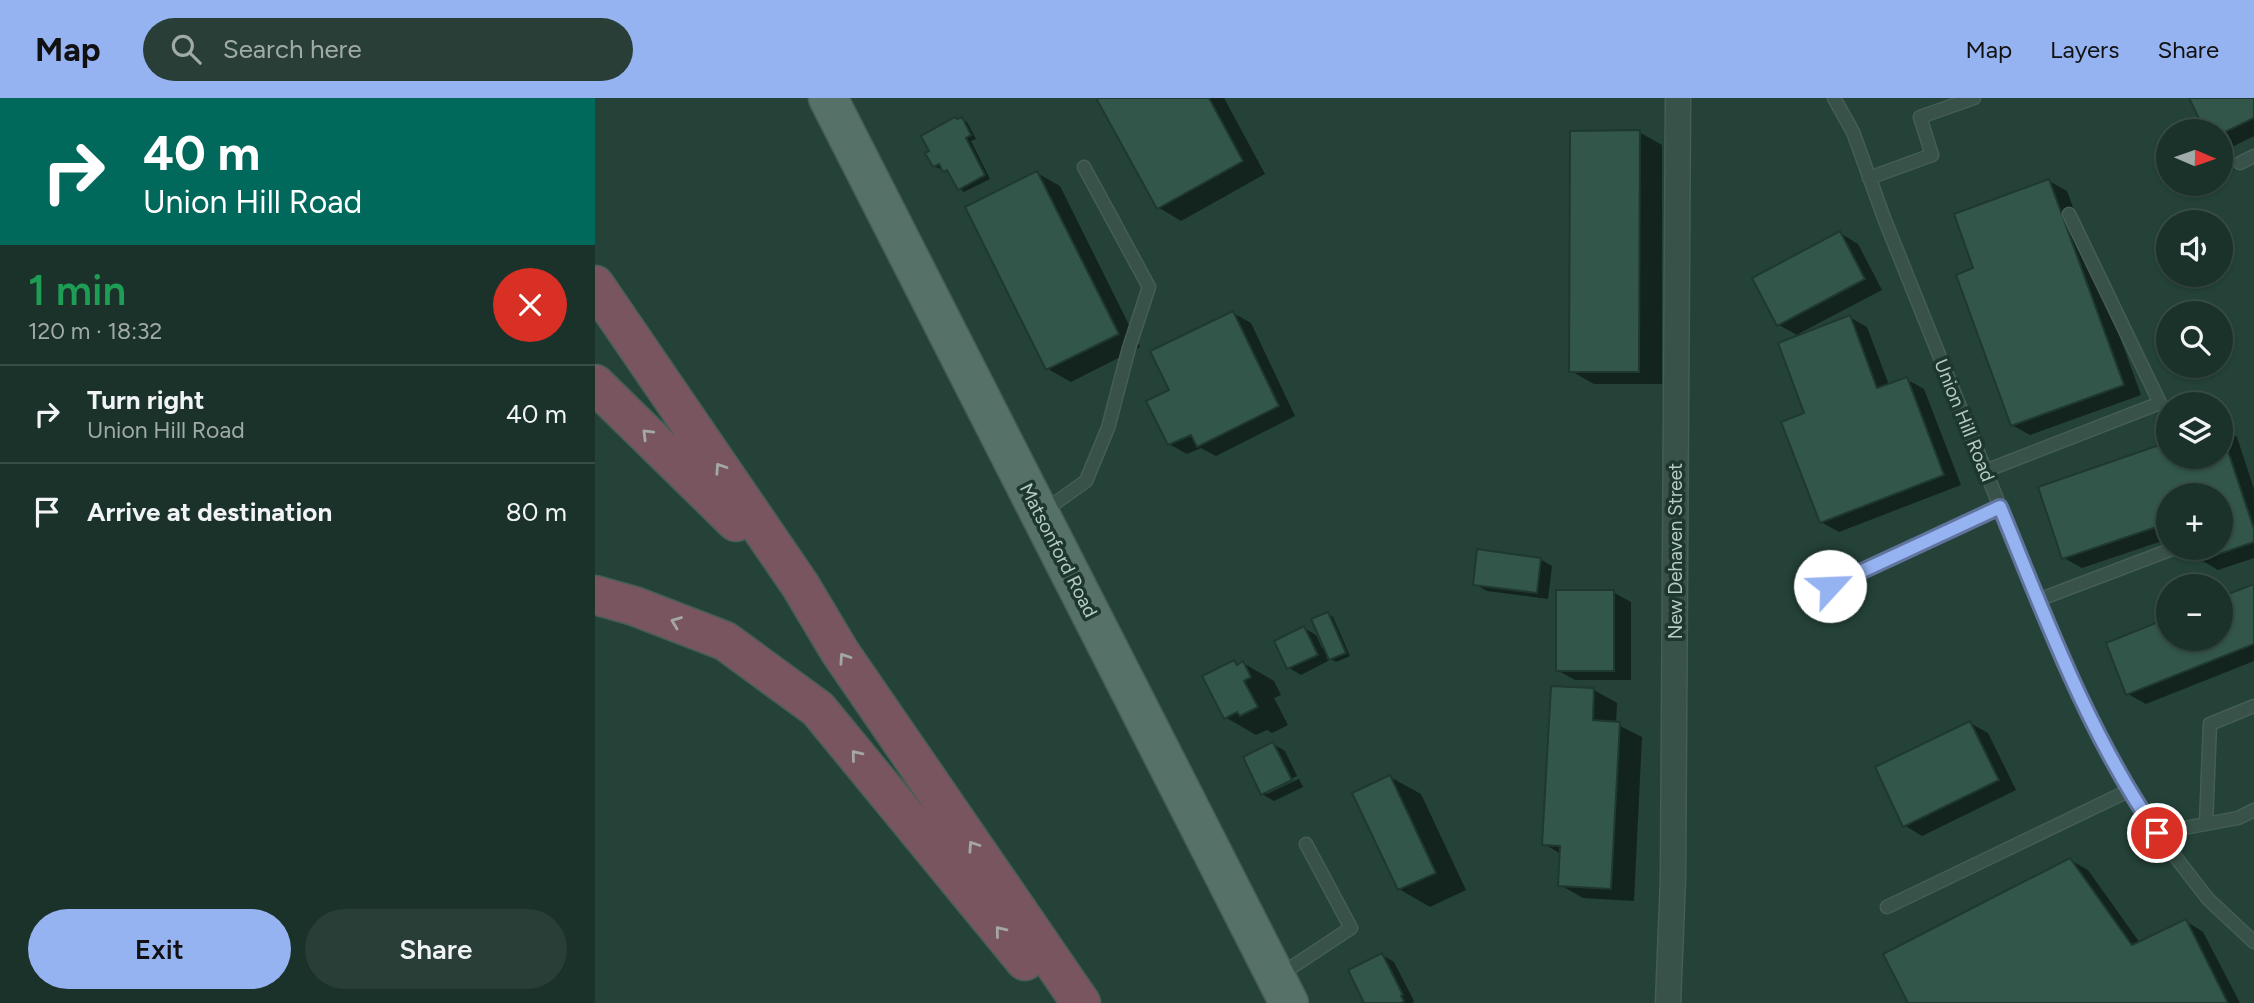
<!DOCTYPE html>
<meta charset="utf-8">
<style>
body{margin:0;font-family:Figtree,sans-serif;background:#283e36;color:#f1f3f6;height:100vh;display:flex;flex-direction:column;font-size:26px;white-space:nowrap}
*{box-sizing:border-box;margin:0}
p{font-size:23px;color:#a0aaa8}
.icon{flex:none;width:38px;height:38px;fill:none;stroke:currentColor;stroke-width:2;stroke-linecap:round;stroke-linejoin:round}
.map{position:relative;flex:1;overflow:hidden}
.details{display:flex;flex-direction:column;background:#1b322a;width:595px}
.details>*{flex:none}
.guide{background:#00695c;color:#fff;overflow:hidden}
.needle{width:46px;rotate:92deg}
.buttons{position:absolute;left:1561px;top:21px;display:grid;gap:14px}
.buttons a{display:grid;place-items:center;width:77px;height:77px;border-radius:50%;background:#1b322a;box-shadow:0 2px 5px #0004,0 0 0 2px #394d47;font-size:35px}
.pin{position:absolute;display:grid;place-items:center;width:60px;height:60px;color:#fff;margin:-30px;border:4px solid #fff;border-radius:50%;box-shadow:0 2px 7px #0007}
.me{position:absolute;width:77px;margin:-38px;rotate:65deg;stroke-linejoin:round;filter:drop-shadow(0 0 5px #0008)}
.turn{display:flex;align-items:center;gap:24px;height:147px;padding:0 28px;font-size:32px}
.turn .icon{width:91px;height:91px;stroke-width:2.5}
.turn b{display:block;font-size:49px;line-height:60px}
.round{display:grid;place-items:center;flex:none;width:74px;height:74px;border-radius:37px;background:#283e36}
.summary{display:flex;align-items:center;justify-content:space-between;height:119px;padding:0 28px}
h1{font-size:42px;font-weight:600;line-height:52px;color:#1e9e55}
.cta{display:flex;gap:14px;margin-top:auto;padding:14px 28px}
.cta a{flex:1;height:80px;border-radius:42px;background:#95b2f1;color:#111;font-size:28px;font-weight:600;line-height:80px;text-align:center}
.cta a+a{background:#283e36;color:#f1f3f6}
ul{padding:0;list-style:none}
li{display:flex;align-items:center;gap:21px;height:98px;padding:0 28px;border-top:2px solid #394d47}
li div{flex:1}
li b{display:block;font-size:26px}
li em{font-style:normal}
header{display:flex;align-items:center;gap:42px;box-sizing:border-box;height:98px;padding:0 35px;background:#95b2f1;color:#111}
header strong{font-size:33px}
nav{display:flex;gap:38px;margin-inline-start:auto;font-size:24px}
.search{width:490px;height:63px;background:#283e36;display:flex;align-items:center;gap:18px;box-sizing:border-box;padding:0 24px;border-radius:38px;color:#a0aaa8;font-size:26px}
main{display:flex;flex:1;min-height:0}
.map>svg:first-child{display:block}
</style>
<header>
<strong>Map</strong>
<div class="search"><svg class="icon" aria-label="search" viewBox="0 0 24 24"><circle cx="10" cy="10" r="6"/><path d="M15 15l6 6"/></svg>Search here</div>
<nav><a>Map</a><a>Layers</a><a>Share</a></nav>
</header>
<main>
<section class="details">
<div class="guide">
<div class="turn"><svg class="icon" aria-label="right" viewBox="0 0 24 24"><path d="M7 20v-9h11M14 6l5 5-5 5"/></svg><div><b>40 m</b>Union Hill Road</div></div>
</div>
<div class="summary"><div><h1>1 min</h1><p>120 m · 18:32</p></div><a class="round" style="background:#d93025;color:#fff"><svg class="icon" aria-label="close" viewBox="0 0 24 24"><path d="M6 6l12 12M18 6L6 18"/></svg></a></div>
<ul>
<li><svg class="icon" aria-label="right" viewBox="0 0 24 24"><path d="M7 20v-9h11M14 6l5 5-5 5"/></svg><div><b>Turn right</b><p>Union Hill Road</p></div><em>40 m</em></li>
<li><svg class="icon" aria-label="arrive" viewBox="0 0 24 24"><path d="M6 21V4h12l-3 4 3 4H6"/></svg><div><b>Arrive at destination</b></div><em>80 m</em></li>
</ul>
<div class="cta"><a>Exit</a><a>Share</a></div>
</section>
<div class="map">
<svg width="1659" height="905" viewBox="0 0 1659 905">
<rect width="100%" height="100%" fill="#244238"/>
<path fill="#0007" d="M503,0H629L670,76L586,123L563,109Z
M1596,0H1659V38L1633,51L1626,47V33H1612Z
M367,21L372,24L381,41L376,43L395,81L369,94L364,90L355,76L348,69L345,71L339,68L363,22Z
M1044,34L1067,47V286H999L976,273Z
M442,75L465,88L545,249L476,284L453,271Z
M1454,83L1472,93L1546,297L1435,337L1417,327L1381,172Z
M1245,135L1263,146L1287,192L1205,235L1206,237L1254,219L1272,229L1294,287L1311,281L1329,291L1366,387L1244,434L1226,424L1204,238L1184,227Z
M638,215L656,225L700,318L621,358L606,350L592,356L574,346L576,293Z
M1626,330L1642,339L1659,391V460L1623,472L1606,462L1602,450H1626V397H1573V441L1487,470L1469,460L1445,390L1573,346V359H1626Z
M945,461L957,468L953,501L892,493L880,486Z
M1659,488V563L1551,606L1533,596L1513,546L1573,522V541H1626V501Z
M1018,494L1036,504V582H980L962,572Z
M733,516L738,519L755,558L741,564L731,558L733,563L706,577L694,570L709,530L721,537L727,550L730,549Z
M639,564L645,567L648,565L679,583L686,597L679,600L693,627L677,635L672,632L661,637L630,619Z
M999,592L1022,605L1021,626L1047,639L1039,803L988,800L965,787L966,756L949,746Z
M1375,625L1393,635L1421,692L1327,738L1309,727Z
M678,646L690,653L702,678L672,693V696L704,681L708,689L679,703L667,696Z
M795,679L826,696L871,792L835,809L804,791Z
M1475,762L1493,772L1545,845L1591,823L1608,834L1645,905H1315Z
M787,857L799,864L819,903L817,905H771Z"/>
<path fill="#32564a" stroke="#1f3830" stroke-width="2" d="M501,0H614L648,63L562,111Z
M1594,0H1659V20L1626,36V33H1610Z
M360,19L362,21L367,19L376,37L371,40L390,77L363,92L352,72L348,74L344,66L338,69L330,55L334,53L326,38Z
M1045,32L1044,274H974L975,33Z
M442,73L524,236L451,272L370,109Z
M1454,81L1529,287L1416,328L1361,177L1378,170L1359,116Z
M1245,133L1270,181L1182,228L1157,180Z
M638,213L684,308L602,349L596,337L573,347L551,303L574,292L555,253Z
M1255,217L1282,290L1312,279L1349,377L1225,425L1186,324L1209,315L1183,245Z
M1626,332L1659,431V444L1604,463L1600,450H1626V397H1573V425L1467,461L1443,389L1573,344V359H1626Z
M882,451L946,460L942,495L878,487Z
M1659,486V546L1531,597L1511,545L1573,520V541H1626V499Z
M961,492H1019V573H961Z
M733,514L751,555L734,562L716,521Z
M709,528L723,557L692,571L679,543Z
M639,562L642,567L648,563L656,579L649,583L663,609L645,618L642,614L629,621L607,578Z
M956,588L999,590L998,622L1025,624L1016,791L963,788L965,748L947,747Z
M1375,623L1404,682L1308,729L1280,669Z
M678,644L697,682L666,697L648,659Z
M795,677L841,775L803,792L757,695Z
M1475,760L1537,847L1591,821L1633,905H1313L1288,856Z
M787,855L808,897L806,898L809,903L806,905H769L753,872Z"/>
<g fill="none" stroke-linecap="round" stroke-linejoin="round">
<g stroke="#455d55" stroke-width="15">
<path id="lane" d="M1239,0L1258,34L1289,120L1467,563L1533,693L1562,735L1613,801L1659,844
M1645,65L1659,58
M1274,80L1337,57L1325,19L1379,0
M1390,373L1565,305L1474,116
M449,413L491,383L513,330L534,250L554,189L489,69
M1235,488L1405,409
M1443,502L1580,450
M1611,726L1615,626L1659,608
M1562,735L1643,720L1659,712
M1292,809L1533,693
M685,877L756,830L711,746"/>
</g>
<g stroke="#455d55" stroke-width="27">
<path id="street" d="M1073,905L1078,781L1083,0"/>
</g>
<g stroke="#455d55" stroke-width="41">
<path id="primary" d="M233,0L694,905"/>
</g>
<g stroke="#465e57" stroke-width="41">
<path id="highway" d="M0,187L205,487L245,554L486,905
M0,286L141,424
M0,497L39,508L130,543L223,611L430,863"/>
</g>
<use href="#lane" stroke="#385149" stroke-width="12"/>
<use href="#street" stroke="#385149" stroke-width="24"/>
<use href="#primary" stroke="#567168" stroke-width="38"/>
<use href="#highway" stroke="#78555f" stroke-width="38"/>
</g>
<defs><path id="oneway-chevron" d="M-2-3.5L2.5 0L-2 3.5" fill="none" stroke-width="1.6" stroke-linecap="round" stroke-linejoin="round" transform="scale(1.75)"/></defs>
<g stroke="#a3a8a6">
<use href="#oneway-chevron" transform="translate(52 336) rotate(-135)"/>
<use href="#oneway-chevron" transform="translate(125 370) rotate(-124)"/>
<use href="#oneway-chevron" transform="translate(81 524) rotate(-159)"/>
<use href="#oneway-chevron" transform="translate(249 560) rotate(-124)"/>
<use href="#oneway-chevron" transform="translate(261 657) rotate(-129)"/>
<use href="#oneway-chevron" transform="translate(378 748) rotate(-124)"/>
<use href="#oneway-chevron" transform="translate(405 833) rotate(-129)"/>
</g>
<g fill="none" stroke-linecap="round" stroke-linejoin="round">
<g stroke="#61749d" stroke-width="18">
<path id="route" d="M1235,488L1405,409C1451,521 1493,635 1562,735"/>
</g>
<use href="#route" stroke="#95b2f1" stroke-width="12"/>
</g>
<g text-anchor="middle" stroke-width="7" stroke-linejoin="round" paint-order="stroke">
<g font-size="19" fill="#b5ccc5" stroke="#1d362e">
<text transform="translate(1370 322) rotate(68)" y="7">Union Hill Road</text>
<text transform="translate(464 452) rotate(63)" y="7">Matsonford Road</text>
<text transform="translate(1080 453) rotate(-90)" y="7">New Dehaven Street</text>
</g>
</g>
</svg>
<div class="buttons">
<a><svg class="needle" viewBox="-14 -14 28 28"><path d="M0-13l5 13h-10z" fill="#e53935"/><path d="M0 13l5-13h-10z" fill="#a0aaa8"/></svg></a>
<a><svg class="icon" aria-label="sound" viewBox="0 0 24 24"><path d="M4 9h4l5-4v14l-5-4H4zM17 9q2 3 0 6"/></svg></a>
<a><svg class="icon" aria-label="search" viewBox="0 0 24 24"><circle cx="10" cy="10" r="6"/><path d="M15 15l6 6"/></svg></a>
<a><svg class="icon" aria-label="layers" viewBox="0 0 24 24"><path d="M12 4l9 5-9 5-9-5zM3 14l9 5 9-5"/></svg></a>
<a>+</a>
<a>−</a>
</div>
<div class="pin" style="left:1562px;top:735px;background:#d93025"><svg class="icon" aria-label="arrive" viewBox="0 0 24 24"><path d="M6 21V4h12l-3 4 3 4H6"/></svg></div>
<svg class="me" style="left:1235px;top:488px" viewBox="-20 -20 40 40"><circle r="19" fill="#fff"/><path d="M0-13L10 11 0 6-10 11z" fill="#95b2f1"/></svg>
</div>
</main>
